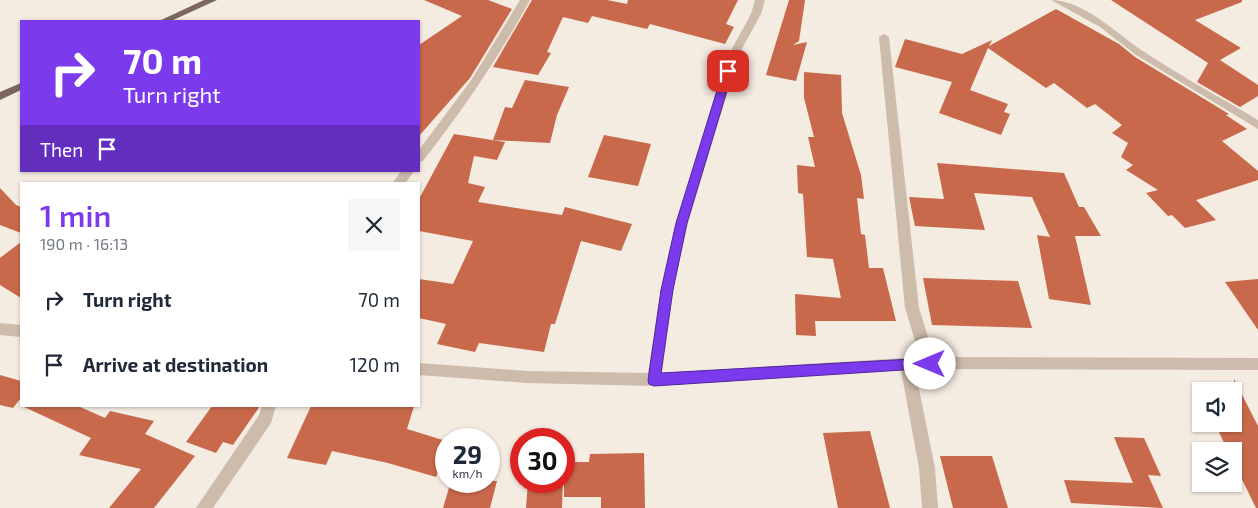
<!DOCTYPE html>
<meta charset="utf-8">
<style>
body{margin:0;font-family:"Exo 2",sans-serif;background:#f6f6f7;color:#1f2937;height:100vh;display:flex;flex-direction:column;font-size:19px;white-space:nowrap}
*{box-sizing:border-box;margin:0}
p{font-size:16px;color:#747a83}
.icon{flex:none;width:28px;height:28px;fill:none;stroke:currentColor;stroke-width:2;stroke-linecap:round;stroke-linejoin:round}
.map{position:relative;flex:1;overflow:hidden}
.side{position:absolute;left:20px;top:182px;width:400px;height:225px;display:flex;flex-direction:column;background:#fff;border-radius:0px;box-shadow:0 1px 4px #0004}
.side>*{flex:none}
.top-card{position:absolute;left:20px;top:20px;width:400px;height:152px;border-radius:0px;box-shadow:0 1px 4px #0004;background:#7c3aed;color:#fff;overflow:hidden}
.buttons{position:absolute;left:1192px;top:382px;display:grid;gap:10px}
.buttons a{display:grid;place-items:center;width:50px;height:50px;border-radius:0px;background:#fff;box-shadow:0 1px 4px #0004;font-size:25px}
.speed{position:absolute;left:435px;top:428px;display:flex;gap:10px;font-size:25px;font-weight:700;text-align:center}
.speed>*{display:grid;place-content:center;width:65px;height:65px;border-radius:50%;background:#fff;box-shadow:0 1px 4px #0004;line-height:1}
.speed small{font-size:12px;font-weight:400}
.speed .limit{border:8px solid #d22;background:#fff;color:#111}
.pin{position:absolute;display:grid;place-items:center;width:42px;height:42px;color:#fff;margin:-21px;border-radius:10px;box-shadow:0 2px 8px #0006}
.me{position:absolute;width:55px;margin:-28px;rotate:270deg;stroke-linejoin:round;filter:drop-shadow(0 0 4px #0008)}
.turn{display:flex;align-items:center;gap:18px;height:105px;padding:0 20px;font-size:22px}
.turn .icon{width:65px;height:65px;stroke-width:2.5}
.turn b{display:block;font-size:35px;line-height:42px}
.then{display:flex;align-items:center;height:48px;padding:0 20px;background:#0003;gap:10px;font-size:19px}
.round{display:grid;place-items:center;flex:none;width:52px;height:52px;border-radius:0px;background:#f6f6f7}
.summary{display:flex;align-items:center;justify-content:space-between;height:85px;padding:0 20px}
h1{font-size:30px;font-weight:600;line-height:38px;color:#7c3aed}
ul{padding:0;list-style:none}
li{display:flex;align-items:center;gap:15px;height:65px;padding:0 20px}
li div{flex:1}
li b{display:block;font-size:19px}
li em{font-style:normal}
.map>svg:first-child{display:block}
</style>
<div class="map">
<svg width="1258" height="508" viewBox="0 0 1258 508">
<rect width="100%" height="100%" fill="#f4ebe1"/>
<path fill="#c8694b" d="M424,0H488L512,9L470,78L419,136V45L462,16Z
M532,0H607L627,4L628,0H738L726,24L734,27L725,44L650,24L647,29L592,16L588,23L563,17L547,52L551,53L538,75L493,67Z
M789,0H805L799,41L793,45L807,42L796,81L766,75Z
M1111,0H1242V2L1195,20L1241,48L1220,60L1258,85V96L1240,107L1197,82L1208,63Z
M1056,9L1119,44L1135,57L1229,114L1226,115L1247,129L1222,141L1258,171V180L1196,200L1216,220L1185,228L1172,215L1168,216L1146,193L1158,190L1126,170L1133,165L1121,157L1128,143L1112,133L1122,125L1095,104L1087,108L1054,83L1046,88L988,48L970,90L1008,104L1004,112L1010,114L1001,135L939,113L952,82L895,67L905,39L962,54L992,40L989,46Z
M804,72L841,75L842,113L861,175L864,199L857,198L861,234L865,235L869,268H883L896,321H815L816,336L796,335L795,294L841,298L833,259L807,257L803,194L798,193L797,165L815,167L808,137H814L804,98Z
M525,80L569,87L557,115L550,143L493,140L505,107L512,108Z
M454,134L505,142L497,160L474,156L468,183L485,187L478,202L562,215L565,207L632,224L621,251L581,241L555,324H551L544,352L479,343L475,352L437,344L446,324L419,318V279L453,284L473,241L419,231V199Z
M604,135L651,144L638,186L588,177Z
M937,163L1064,173L1079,207H1084L1101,236H1075L1091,305L1049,299L1037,235L1050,237L1032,197L974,193L985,230L915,226L909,197L944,199Z
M0,188L16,205L21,207V233L0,225Z
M21,242V298L0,285V258Z
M923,278L1018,281L1032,328L932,325Z
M1258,279V330L1225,282Z
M0,375L21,381V398L13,408L0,405Z
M1234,379L1258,426V508H1256L1234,463V451H1228L1215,424H1234Z
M22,406H78L105,418L110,411L154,421L145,434L195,456L154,508H109L141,469L79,455L91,438Z
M212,406H260L233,445L223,442L216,453L186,442Z
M311,406H414L407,429L446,441V455L436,477L388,463L332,451L326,465L287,458Z
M870,431L890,508H838L823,433Z
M1114,437L1144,438L1161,476L1148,475L1163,508L1071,503L1064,480L1133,483Z
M644,453L645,508H601V497H564V462H589L590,454Z
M940,456H992L1008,508H953Z
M451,481H497L490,508H443Z
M528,481H563L562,508H526Z"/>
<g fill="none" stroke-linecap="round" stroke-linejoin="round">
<path fill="#cdbbac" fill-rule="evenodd" d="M520,0H530C499,57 463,110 423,161L419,162V150L472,79Z
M755,0H765L761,14L739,54L688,223L673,290L662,373L920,357L905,308L879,37L884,34L889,37L919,308L934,357L1258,358V370L915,369L935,468L938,508H922L919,468L901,370L654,386L527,383L419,375V363L527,371L648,373L661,290L676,223L729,54L751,14Z
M1051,0C1084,0 1117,34 1143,51C1180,76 1220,97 1258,120V129L1136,55L1100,27Z
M401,171H414L405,184H392Z
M0,323L21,325V337L0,335Z
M262,406H276L271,423L213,508H196L259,415Z"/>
<path fill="#7d675c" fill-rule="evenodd" d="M204,0H217L171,21H159Z
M21,83V90L0,100V92Z"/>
</g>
<path fill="#7c3aed" stroke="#51269a" d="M728,68L733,71L687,223L673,290L661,373L930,358L934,360L936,364L934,368L654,386L649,384L648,380L661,290L676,223L723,71Z"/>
</svg>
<div class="buttons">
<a><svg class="icon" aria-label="sound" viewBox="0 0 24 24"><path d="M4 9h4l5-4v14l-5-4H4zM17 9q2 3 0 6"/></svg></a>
<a><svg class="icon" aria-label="layers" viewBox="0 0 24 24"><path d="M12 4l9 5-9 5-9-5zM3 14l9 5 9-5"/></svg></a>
</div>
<div class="speed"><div>29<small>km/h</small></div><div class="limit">30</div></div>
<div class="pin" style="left:728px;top:71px;background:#d93025"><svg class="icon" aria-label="arrive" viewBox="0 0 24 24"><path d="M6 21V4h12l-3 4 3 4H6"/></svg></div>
<svg class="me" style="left:930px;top:364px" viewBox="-20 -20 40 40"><circle r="19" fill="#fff"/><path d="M0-13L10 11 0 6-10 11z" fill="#7c3aed"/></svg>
<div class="top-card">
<div class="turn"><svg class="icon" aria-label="right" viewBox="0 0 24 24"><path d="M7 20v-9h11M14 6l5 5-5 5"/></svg><div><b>70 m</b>Turn right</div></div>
<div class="then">Then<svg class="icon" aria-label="arrive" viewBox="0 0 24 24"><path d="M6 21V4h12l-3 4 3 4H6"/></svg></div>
</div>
<section class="side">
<div class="summary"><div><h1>1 min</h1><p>190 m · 16:13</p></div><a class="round"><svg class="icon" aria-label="close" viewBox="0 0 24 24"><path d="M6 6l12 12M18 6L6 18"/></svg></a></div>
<ul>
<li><svg class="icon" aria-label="right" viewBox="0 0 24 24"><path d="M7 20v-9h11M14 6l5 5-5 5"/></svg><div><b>Turn right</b></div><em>70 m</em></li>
<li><svg class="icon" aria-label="arrive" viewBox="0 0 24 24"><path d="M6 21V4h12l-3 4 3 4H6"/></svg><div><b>Arrive at destination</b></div><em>120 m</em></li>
</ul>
</section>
</div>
